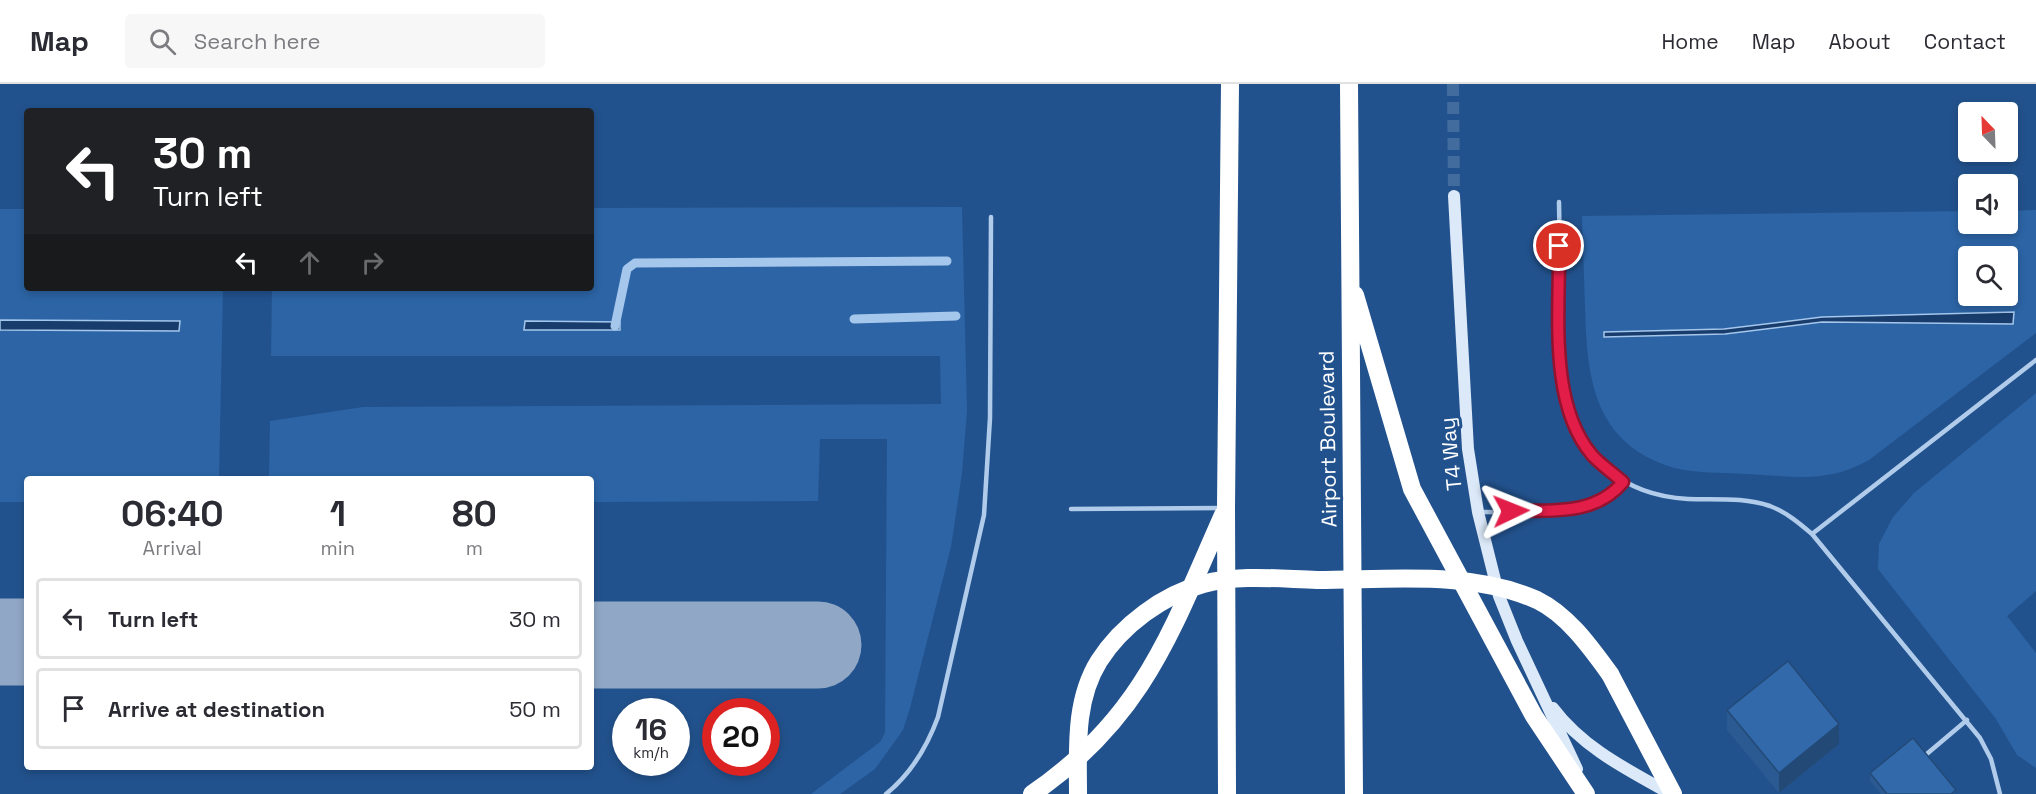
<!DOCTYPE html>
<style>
body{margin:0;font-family:"Space Grotesk",sans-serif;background:#f7f7f7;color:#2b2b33;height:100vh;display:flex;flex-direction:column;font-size:22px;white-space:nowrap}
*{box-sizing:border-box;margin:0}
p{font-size:20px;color:#7c7c81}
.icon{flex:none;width:33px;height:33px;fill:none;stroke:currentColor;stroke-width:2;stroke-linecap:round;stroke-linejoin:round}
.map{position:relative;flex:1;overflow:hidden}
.sheet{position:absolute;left:24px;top:392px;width:570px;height:294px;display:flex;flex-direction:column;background:#fff;border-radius:6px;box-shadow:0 3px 9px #0003}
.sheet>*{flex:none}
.top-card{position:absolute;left:24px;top:24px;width:570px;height:183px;border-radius:6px;box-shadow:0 3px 9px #0003;background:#202124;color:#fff;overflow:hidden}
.needle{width:39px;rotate:337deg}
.tools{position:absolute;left:1958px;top:18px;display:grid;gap:12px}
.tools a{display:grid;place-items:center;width:60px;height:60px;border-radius:6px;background:#fff;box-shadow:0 3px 9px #0003;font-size:30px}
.speed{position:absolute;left:612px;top:614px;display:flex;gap:12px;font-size:30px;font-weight:700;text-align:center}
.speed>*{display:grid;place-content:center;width:78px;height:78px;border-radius:50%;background:#fff;box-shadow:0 3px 9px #0003;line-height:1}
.speed small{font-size:15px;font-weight:400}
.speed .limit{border:9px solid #d22;background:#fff;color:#111}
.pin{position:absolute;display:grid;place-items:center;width:51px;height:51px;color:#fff;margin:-26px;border:3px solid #fff;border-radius:50%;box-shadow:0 2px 6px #0007}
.me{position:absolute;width:66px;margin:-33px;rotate:88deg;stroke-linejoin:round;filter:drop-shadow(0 0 4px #0008)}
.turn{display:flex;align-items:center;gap:21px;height:126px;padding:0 30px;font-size:27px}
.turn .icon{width:78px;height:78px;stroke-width:2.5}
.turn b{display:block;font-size:42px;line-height:51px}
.lanes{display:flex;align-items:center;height:57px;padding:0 30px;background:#0003;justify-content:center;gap:30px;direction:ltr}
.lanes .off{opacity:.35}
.eta{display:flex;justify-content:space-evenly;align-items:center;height:102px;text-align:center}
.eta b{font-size:36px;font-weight:700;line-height:42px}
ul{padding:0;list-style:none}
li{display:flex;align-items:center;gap:18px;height:81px;margin:0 12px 9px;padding:0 18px;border:3px solid #e1e1e2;border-radius:6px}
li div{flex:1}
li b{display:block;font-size:22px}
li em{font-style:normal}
header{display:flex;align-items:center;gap:36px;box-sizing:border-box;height:84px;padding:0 30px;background:#fff;border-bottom:2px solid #e1e1e2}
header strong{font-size:28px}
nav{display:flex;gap:33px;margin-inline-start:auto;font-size:21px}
.search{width:420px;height:54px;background:#f7f7f7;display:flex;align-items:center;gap:15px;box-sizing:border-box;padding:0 21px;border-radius:6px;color:#7c7c81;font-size:22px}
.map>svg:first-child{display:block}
</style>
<header>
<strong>Map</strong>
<div class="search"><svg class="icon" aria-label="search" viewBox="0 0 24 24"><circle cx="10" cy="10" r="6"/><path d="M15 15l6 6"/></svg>Search here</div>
<nav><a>Home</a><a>Map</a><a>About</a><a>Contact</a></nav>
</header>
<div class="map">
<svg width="2036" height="710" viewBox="0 0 2036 710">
<rect width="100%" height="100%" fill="#22528d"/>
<path fill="#2c64a5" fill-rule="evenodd" d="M962,123L967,327L962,389L951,463L910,624L903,646L875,685L840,710H811L880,658L885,649L887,355H820L818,417L591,418V394H269L270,337L363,323L941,320L940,272H271L272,204H591V124ZM525,238L620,245L525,246Z
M0,125H27V204H223L219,394H27V418H0V246L179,247L180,237L0,236Z
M2036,126V249L1869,376C1828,400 1792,392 1746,390C1720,388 1690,390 1665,381C1592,354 1587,290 1585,223C1584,193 1583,163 1582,132L1968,127V140H2007V127ZM1968,172H2007V212H1968ZM2014,229L2012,240L1822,238L1725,250L1604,253V248L1724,245L1822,233Z
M2036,309V507L2007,532L2036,569V684L2017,671L1996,635L1878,485L1879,460L1893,433L1914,409Z"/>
<path fill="#183d6c" stroke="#a5c7ec" stroke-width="1.5" d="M2014,228L2013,240L1822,238L1725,250L1604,253V248L1724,245L1822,233Z
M0,236L180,237L179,247L0,246Z
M525,237L620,238V246H524Z"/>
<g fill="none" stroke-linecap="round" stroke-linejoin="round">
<path stroke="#a5c7ec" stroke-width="9" d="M854,235L956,232
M615,242L627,185L635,179L947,177"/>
<path stroke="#90a8c6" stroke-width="87" d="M0,558H27
M591,561H818"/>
<path stroke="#436c9e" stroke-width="12" stroke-dasharray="12 6" stroke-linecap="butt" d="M1453,0L1454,112"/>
<path stroke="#b1cceb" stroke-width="4.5" d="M1559,118L1562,302C1578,369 1617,411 1688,415C1716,416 1743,413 1770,422C1786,428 1799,439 1812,450L1980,654L1991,675L2000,710
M1071,425L1223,424
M1479,428C1526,427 1589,437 1624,398
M1812,450L2036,276
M1922,674L1967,636
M886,710C912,689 927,663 938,633L984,431L990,334L991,133"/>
<path stroke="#dce9f9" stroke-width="12" d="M1454,112L1468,365L1478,428L1499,512L1517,557L1577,685
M1553,624C1583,664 1628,686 1671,710"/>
<path stroke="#fff" stroke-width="18" d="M1349,0L1354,710
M1355,211L1412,405L1534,632L1586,710
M1610,590L1673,710
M1032,710C1143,634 1171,548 1223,431
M1227,710L1226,424L1230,0"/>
<path stroke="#fff" stroke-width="18" d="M1078,710C1078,666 1074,617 1099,577C1122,541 1163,511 1203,500C1239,490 1280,495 1317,496C1389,496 1470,486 1537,516C1568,531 1591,564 1610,590"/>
</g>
<path fill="#2b5a92" d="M1727,626L1839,660L1779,709L1727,646Z
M1870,689L1956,710H1881L1870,697Z"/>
<path fill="#234a77" d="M1839,640V660L1779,709V689Z"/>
<path fill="#3269aa" stroke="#234a77" stroke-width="1.5" d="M1788,577L1839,640L1779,689L1727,626Z
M1913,654L1956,706L1951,710H1887L1870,689Z"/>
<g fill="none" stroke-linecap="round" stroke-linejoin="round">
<g stroke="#92132f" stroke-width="15">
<path id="route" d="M1511,427C1551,426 1595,432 1623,398C1613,389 1601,381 1592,371C1548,319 1560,227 1559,162"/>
</g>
<use href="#route" stroke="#e11d48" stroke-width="10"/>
</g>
<g text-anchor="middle" stroke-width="6" stroke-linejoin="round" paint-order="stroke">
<g font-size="21" fill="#fff" stroke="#22528d">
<text transform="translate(1328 355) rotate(-91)" y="7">Airport Boulevard</text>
<text transform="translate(1451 370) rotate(-96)" y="7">T4 Way</text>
</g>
</g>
</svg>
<div class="tools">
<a><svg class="needle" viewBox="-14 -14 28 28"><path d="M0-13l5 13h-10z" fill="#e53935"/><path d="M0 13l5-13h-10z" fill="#7c7c81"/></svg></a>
<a><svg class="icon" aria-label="sound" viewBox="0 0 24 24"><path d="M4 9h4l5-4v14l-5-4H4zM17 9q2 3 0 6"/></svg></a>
<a><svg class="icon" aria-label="search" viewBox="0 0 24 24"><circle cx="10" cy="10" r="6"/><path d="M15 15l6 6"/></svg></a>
</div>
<div class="speed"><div>16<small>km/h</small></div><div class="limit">20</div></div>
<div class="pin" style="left:1559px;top:162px;background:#d93025"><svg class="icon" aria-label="arrive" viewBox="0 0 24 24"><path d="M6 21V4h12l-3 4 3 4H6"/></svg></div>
<svg class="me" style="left:1511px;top:427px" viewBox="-20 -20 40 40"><path d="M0-17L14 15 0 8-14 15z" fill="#e11d48" stroke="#fff" stroke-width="4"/></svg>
<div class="top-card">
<div class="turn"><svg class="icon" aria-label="left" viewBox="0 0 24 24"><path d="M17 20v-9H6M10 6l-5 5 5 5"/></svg><div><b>30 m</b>Turn left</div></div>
<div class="lanes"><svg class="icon" aria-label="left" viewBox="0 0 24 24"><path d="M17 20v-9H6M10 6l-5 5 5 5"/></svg><svg class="icon off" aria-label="ahead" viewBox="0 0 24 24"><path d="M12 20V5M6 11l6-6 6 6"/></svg><svg class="icon off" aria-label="right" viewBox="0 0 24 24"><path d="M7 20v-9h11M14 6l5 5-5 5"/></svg></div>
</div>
<section class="sheet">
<div class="eta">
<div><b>06:40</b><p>Arrival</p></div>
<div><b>1</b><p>min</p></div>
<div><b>80</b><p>m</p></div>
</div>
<ul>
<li><svg class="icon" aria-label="left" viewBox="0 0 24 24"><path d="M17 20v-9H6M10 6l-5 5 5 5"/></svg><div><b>Turn left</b></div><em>30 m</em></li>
<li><svg class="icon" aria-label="arrive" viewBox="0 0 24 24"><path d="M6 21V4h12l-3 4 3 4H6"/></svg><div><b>Arrive at destination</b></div><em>50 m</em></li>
</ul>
</section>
</div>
